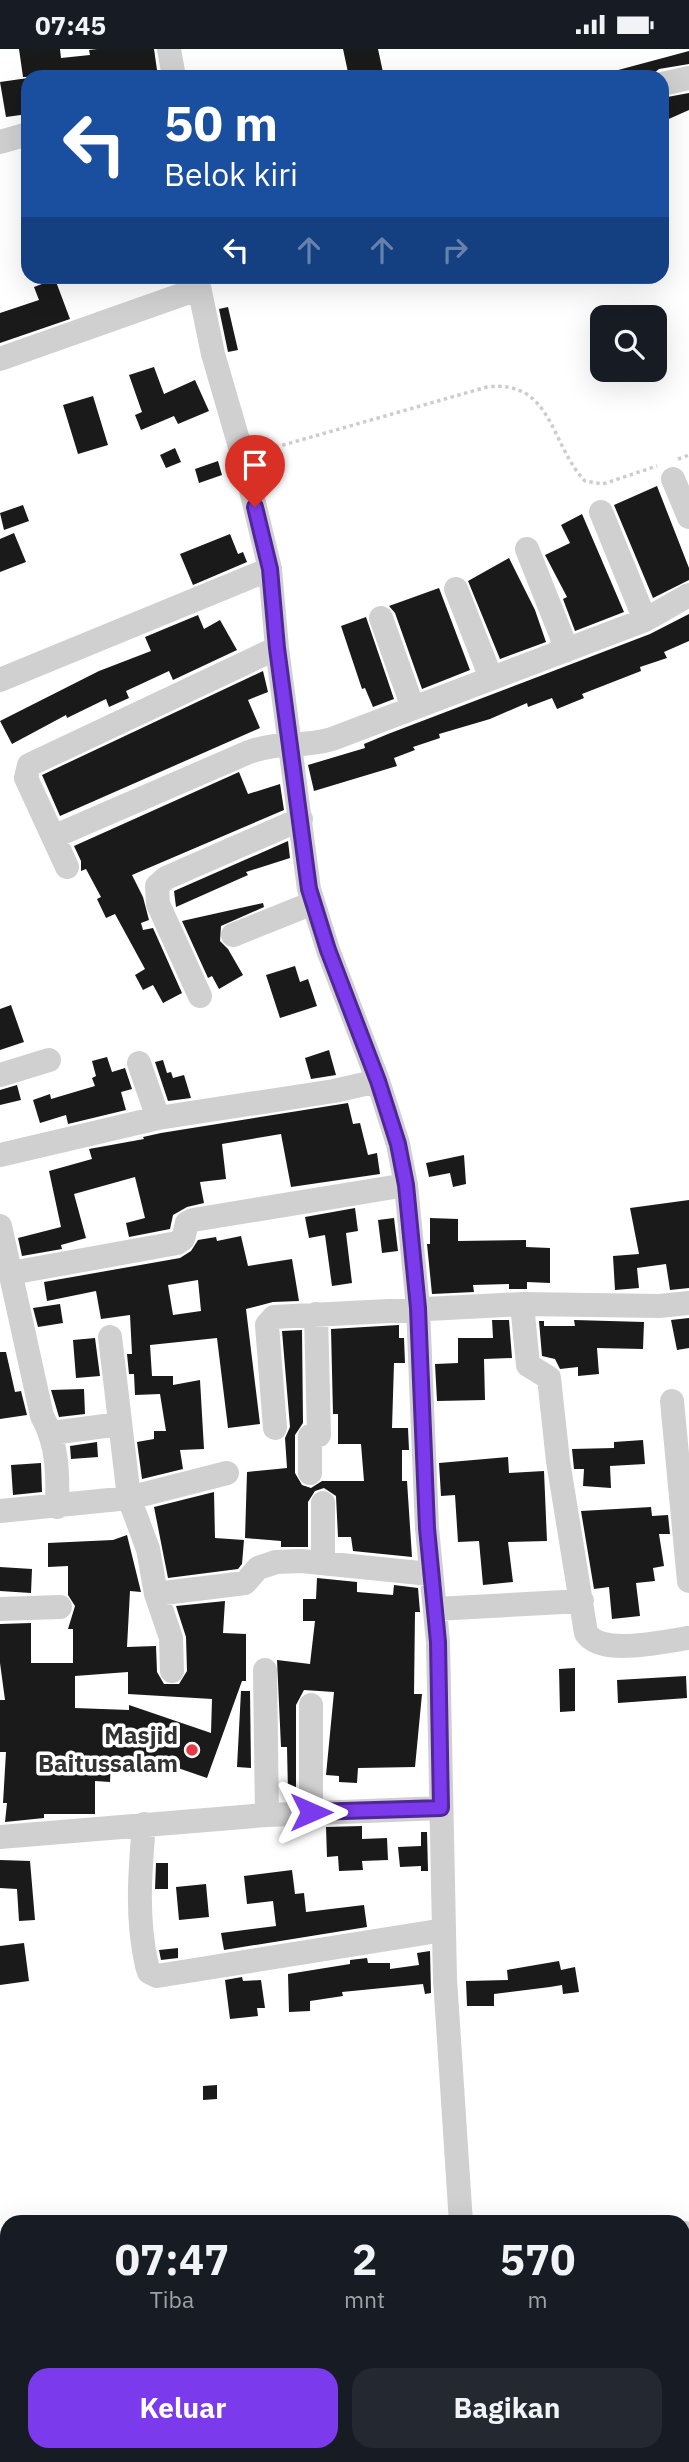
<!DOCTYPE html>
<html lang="id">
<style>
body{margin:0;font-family:"IBM Plex Sans",sans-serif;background:#242831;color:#f1f3f6;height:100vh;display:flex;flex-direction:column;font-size:26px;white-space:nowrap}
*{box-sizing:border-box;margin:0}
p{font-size:23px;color:#9ea1a6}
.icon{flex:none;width:38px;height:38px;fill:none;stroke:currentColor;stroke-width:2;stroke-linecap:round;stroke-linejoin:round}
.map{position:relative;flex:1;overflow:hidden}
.details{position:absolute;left:0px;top:2166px;width:690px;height:247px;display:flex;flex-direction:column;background:#171b24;border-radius:21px 21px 0 0;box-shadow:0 7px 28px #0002}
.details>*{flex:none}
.hud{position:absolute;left:21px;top:21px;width:648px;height:214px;border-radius:21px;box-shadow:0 7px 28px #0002;background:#1a4fa0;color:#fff;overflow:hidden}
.buttons{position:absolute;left:590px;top:256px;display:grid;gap:14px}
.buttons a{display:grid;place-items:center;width:77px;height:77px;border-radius:14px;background:#171b24;box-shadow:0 7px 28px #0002;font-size:35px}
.pin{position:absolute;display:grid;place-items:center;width:60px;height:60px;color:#fff;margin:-72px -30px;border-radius:50% 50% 50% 0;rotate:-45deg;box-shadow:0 0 7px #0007}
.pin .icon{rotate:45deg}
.me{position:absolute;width:77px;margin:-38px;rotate:90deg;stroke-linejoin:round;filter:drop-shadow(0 0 5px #0008)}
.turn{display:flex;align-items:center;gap:24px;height:147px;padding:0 28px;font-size:32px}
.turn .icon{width:91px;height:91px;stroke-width:2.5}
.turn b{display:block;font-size:49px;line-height:60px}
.lanes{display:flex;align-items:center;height:66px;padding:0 28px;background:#0003;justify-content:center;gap:35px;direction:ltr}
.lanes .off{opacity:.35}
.eta{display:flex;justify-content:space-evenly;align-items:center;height:119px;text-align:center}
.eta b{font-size:42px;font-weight:700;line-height:49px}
.cta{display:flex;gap:14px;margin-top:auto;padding:14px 28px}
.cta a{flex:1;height:80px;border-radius:21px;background:#7c3aed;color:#fff;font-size:28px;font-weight:700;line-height:80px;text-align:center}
.cta a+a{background:#242831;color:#f1f3f6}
.status{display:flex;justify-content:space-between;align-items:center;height:49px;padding:0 35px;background:#171b24;direction:ltr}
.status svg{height:19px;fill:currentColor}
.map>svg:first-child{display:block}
</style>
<div class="status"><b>07:45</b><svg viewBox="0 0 49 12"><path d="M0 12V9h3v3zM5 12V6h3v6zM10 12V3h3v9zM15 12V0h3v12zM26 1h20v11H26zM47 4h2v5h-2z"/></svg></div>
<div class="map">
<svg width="689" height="2413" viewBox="0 0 689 2413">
<rect width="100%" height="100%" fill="#fff"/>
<path fill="#1a1a1a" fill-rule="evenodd" d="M19,0H60L61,9L90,6L89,1L97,0H154L158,28L112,26L23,28Z
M343,0H378L384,28H349Z
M689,2V15L659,20L649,28H607V24Z
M28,29V65L6,68L0,33Z
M689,44V61L662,73V49Z
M55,230L70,270L0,294V264L39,251L34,238Z
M228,258L238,301L228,303L219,260Z
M154,318L164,345L195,331L209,362L178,375L174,367L141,381L135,366L142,363L129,326Z
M93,347L108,396L78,405L63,356Z
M175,399L181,413L166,419L160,406Z
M218,412L222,426L199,434L195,420Z
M657,437L689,519V531L653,549L614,456Z
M23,456L29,472L4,481L0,464Z
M582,465L624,563L575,582L563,550L567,548L545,506L570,494L561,476Z
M14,484L26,513L0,523V490Z
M230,485L238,505L243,503L247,513L193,536L180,505Z
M509,509L535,561L546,593L500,610L468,532Z
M439,539L470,621L422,640L395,564L389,557Z
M689,565V592L664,603L667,609L640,618L641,622L582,645L584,649L557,660L552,649L528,658L527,654L490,670L439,685L440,689L413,698L415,701L394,709L397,717L314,742L308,716L365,699L364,695L388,685L650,585Z
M198,566L204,580L220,571L237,601L173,631L169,622L126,642L129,649L109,658L106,650L67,669L66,666L12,695L0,672L99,622L151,602L145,588Z
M366,568L394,650L373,658L365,639L362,640L341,577Z
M263,622L268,643L248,651L260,679L60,767L42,726Z
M239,723L248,745L280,735L284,761L132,826L143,848L149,871L141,874L143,881L153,879L182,944L163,954L153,936L143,941L135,926L145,920L115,865L106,869L97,850L101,848L86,820L81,822V812L74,797Z
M288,792L290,809L246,823L248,826L176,858L174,842Z
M263,854L264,858L221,877L220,892L228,900L243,926L219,940L212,927L208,929L182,872Z
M295,917L300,933L308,930L317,957L280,969L266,926Z
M11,956L24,993L0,1001V960Z
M329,1001L336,1026L311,1030L305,1009Z
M107,1008L112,1023L125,1019L132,1040L121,1043L126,1061L68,1075L66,1066L40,1074L33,1051L50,1045L51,1050L95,1037L92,1029L96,1027L92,1012Z
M163,1011L167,1024L171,1023L173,1029L184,1026L191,1049L168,1052L155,1013Z
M17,1036L21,1051L0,1056V1041Z
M348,1054L353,1075L360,1074L368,1106L377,1104L380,1125L291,1138L281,1085L222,1095L226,1130L200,1133L204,1154L187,1158L173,1166L170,1180L129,1188L126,1174L145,1169L135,1128L74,1145L86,1189L61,1196L62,1200L22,1207L18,1189L61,1178L49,1122L92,1110L89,1100L144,1090L143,1088L161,1084Z
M464,1106L466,1135L453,1138L450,1124L429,1128L426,1114Z
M689,1151V1239L670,1241L666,1215L637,1219L639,1239L615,1241L613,1207L639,1205L630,1159Z
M355,1159L358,1182L346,1184L352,1234L332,1237L325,1186L309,1189L305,1168Z
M394,1169L398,1202L382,1204L378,1171Z
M430,1169L458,1170V1192L526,1191V1198L550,1199V1234L527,1233V1240H509V1235L473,1236L474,1243L432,1245L427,1195H430Z
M241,1187L248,1217L292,1210L299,1252L273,1253L246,1260L260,1375L228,1379L217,1289L150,1296L152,1327H173V1336L200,1331L204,1400L180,1401L183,1420L142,1430L137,1393L154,1390V1382H166L160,1345L135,1346L134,1325H129L127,1305H132L130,1266L101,1270L96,1242L47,1252L44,1233L180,1209L191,1202L198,1191L216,1188L217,1192ZM198,1231L201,1262L173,1266L168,1236Z
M60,1255L63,1274L38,1278L33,1259Z
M689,1269V1299L677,1301L671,1271Z
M492,1271H509L512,1309L484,1310L485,1351L437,1352L435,1315L458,1314V1289H493Z
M574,1271L644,1273L643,1300L597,1299L599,1325L578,1327V1318L560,1320L555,1310L542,1307L539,1272H544V1277H575Z
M399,1276V1289H404L405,1314H394L392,1379H408L409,1401H402V1432H407L412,1508L353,1502L351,1488H338L336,1447L324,1439L315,1442L308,1453V1498H281V1492L245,1489L247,1423L287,1419L285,1389L290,1378L282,1282L302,1281L303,1374L295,1386V1424L302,1436L311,1439L322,1432H364L361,1395H338V1365H333L331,1280Z
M95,1289L100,1327L76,1329L73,1291Z
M0,1303H6L15,1343L21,1342L27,1366L0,1370Z
M84,1340L85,1365L59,1368L51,1341Z
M643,1391L645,1415L610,1417L611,1439L583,1437L584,1420H574L572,1400L614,1399V1393Z
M97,1393L98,1408L71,1410L70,1397Z
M508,1408L509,1424L544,1422L547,1492L508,1493L513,1533L483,1536L479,1492L458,1493L455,1446L441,1447L439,1414Z
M41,1414L42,1443L13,1446L11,1416Z
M214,1443L215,1489L244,1491L242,1515L238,1520L168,1529L154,1458Z
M651,1458L652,1467L668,1466L670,1485H659L664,1517L653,1519L655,1532L636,1534L640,1567L612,1570L609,1538L594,1540L581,1462Z
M127,1486L141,1543L130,1542L127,1598L156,1597L157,1623L164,1635H179L187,1622L186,1588L176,1557L225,1552L223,1584L246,1585V1632H242L207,1729L146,1708V1714L111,1712L110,1733L95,1732V1765H44V1769L5,1773L7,1754H3L6,1703H0V1651H5L0,1614V1575L31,1574V1614H73V1580H68L75,1557L68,1546V1517L48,1518V1494L113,1491ZM128,1623V1645L212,1650L211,1684L129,1656V1661L75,1659V1627Z
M0,1518L32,1520L31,1544L0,1542Z
M317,1529L357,1533V1543L393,1546L394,1536L418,1539L420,1563H415L414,1645H422L415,1718L358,1719L357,1734L339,1733V1727L326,1726L334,1643L304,1641L296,1656V1743H288L287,1698H281L277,1611L310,1615L315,1572H303V1550H316Z
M575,1619V1662L560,1663L559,1620Z
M686,1627L687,1649L618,1654L617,1631Z
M241,1642H250L251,1719L237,1718Z
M362,1777V1790L387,1789L388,1811L362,1812L363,1821L339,1822L338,1807L327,1808L326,1778Z
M421,1783H427L428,1822H421V1817L400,1818L398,1798L421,1797Z
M0,1811L30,1812L35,1871L19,1872L17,1840L0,1839Z
M156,1814H168V1840H155Z
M292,1821L295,1845L304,1844L306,1863L364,1856L367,1878L224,1901L221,1884L276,1877L273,1852L247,1855L244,1827Z
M206,1835L209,1868L179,1871L176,1838Z
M24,1894L29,1932L0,1936V1897Z
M178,1899V1909L161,1911L159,1901Z
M430,1902L431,1944L425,1945L423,1935L342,1943L343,1947L310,1952V1962L289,1963L288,1925L350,1915V1911L367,1909L368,1914H390V1920L419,1916L417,1904Z
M559,1912L561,1921L575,1918L579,1943L563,1945L562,1936L550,1938L494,1945V1957H467L466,1932L508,1931L507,1921Z
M242,1928L243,1932L261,1931L265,1959H257L258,1967L230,1970L225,1931Z
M217,2036V2050L203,2051V2037Z"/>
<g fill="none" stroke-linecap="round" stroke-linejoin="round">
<path stroke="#cdcdcd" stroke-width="3.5" stroke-dasharray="3.5 3.5" stroke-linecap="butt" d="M262,402L487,338C553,330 550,396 585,432L603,435L657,417
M678,410L689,406"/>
<path stroke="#d0d0d0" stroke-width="24" d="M169,0L174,28
M662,35L689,29
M0,93L28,85
M197,228L213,305L243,408L270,520L277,599L309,840L328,901L378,1032L398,1095L406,1136L418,1259L427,1479L438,1593L445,1930L461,2174
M0,310L198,240
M673,430L689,468
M601,463L645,571
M527,500L567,601
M456,540L491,629
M381,569L413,659
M0,631L270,520
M53,788L249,703C280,692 302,699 332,690L645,571L689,546
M67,818L26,729L29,716L277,599
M233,886L313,854
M200,947L158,855L157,837L166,829L301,770
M139,1014L158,1069
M0,1026L49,1011
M0,1106L158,1069L334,1042L378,1032
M0,1177L42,1367C58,1395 58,1426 57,1458
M11,1224L177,1194L183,1190L187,1174L193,1171L406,1136
M522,1255L528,1316L549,1329L558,1412L586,1584C602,1608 664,1592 689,1589
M110,1288L129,1449L148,1500L156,1545L171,1589L172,1622
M672,1352L689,1532
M275,1379L267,1276L274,1268L522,1255L659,1257L689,1254
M52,1384L120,1375
M310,1424V1387L319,1386L316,1265
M0,1462L129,1449L227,1424
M323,1514V1454
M156,1545L245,1534L258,1519L276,1513L301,1512L430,1525
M0,1560L60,1558
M435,1560L582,1552
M265,1621L267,1766
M311,1764V1656
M144,1775C140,1823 136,1869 147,1917L149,1923L157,1927L444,1881
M0,1788L267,1766L441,1759
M684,2298L685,2184
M468,2406V2413"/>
</g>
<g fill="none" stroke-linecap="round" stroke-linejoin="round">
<g stroke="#51269a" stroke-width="18">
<path id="route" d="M255,458L270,520L277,599L309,840L328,901L378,1032L398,1095L406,1136L418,1259L427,1479L438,1593L441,1759L311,1763"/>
</g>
<use href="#route" stroke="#7c3aed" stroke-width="12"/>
</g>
<circle fill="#e63946" stroke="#fff" stroke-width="2.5" cx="192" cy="1701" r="7"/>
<g text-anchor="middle" stroke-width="7" stroke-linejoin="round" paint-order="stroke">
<g font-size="24" font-weight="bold" fill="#333" stroke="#fff" text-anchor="end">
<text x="178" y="1695">Masjid<tspan x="178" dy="28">Baitussalam</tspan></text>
</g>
</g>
</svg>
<div class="buttons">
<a><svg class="icon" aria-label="search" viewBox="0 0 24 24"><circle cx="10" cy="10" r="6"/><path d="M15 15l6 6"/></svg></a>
</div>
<div class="pin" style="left:255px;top:458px;background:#d93025"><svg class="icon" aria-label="arrive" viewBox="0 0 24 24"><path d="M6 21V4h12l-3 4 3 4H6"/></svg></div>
<svg class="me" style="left:311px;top:1763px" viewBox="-20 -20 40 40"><path d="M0-17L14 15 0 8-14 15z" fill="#7c3aed" stroke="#fff" stroke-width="4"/></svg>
<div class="hud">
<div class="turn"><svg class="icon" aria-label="left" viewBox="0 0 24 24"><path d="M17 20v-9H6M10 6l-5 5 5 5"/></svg><div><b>50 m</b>Belok kiri</div></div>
<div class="lanes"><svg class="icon" aria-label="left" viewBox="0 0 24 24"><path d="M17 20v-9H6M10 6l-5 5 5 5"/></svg><svg class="icon off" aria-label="ahead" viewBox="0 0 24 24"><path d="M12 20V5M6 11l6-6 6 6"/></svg><svg class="icon off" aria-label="ahead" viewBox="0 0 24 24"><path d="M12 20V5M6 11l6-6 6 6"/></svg><svg class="icon off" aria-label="right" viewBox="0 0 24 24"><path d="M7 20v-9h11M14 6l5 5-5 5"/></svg></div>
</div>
<section class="details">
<div class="eta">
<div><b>07:47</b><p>Tiba</p></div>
<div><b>2</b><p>mnt</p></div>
<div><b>570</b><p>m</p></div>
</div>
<div class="cta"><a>Keluar</a><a>Bagikan</a></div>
</section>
</div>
